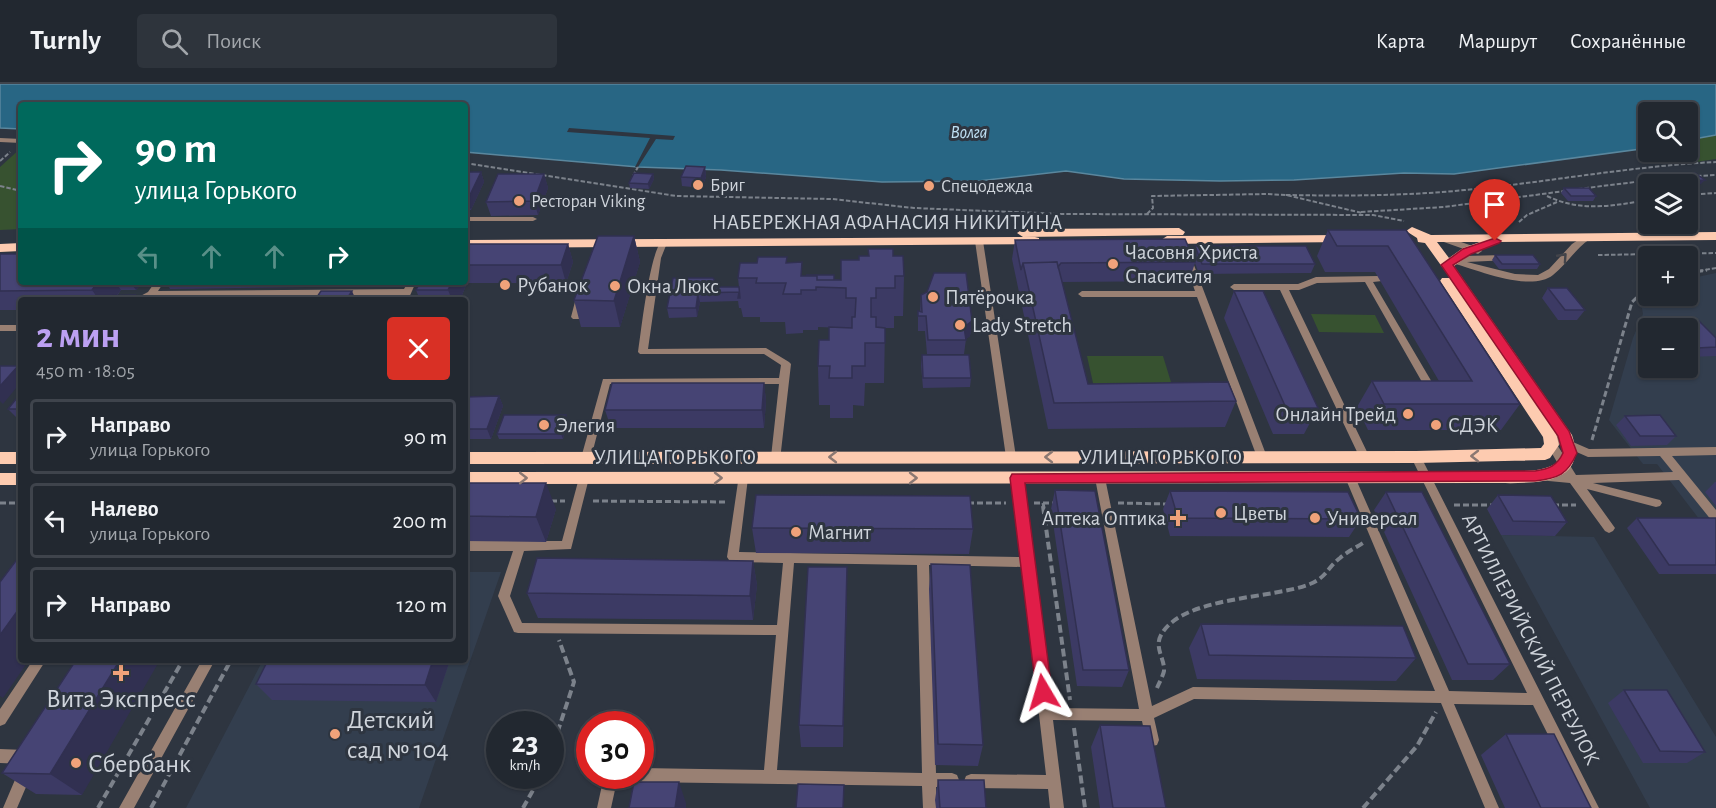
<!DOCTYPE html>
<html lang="ru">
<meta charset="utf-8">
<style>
body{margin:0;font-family:"Alegreya Sans",sans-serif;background:#2e343c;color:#f1f3f6;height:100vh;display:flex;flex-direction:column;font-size:22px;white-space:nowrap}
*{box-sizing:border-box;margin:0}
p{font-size:20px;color:#a2a6ab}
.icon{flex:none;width:33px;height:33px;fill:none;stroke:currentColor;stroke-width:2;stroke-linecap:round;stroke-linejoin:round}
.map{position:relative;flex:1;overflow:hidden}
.sheet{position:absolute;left:18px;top:213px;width:450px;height:366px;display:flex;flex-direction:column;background:#222830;border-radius:6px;box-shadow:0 2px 4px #0004,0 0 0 2px #3f444c}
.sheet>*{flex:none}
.hud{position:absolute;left:18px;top:18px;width:450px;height:183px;border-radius:6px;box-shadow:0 2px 4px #0004,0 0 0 2px #3f444c;background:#00695c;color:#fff;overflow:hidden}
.controls{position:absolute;left:1638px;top:18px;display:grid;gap:12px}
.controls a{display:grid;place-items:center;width:60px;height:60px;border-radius:6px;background:#222830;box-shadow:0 2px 4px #0004,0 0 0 2px #3f444c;font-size:30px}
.speed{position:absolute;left:486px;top:627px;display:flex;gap:12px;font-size:30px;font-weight:700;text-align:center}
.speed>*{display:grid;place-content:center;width:78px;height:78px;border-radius:50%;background:#222830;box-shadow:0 2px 4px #0004,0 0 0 2px #3f444c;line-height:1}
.speed small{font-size:15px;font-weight:400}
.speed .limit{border:9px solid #d22;background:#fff;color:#111}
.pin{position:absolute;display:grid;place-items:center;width:51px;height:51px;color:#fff;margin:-62px -26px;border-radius:50% 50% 50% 0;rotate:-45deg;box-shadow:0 0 6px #0007}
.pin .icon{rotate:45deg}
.me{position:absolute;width:66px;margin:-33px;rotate:353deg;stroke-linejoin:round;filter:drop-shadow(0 0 4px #0008)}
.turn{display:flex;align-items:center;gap:21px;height:126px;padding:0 18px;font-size:27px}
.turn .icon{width:78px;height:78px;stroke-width:2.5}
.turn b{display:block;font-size:42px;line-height:51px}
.lanes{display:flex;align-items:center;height:57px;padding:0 18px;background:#0003;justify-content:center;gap:30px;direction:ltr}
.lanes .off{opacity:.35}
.round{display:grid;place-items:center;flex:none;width:63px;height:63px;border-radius:6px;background:#2e343c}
.head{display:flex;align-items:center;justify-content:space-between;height:102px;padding:0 18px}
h1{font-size:36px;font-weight:600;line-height:45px;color:#bca0f2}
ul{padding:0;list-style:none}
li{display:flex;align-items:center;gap:18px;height:75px;margin:0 12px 9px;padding:0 6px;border:3px solid #3f444c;border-radius:6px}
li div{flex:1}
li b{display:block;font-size:22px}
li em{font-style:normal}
header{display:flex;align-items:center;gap:36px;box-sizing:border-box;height:84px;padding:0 30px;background:#222830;border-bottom:2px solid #3f444c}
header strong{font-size:28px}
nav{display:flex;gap:33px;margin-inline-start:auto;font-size:21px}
.search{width:420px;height:54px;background:#2e343c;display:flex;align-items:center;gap:15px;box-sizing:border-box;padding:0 21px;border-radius:6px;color:#a2a6ab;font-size:22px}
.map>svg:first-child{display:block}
</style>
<header>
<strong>Turnly</strong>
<div class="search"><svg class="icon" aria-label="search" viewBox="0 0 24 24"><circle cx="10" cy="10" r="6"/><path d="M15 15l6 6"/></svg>Поиск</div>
<nav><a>Карта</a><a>Маршрут</a><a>Сохранённые</a></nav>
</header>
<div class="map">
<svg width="1716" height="724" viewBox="0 0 1716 724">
<rect width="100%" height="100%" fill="#2e3540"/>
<path fill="#333e4e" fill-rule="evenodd" d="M1716,189V457L1657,380H1643L1609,336L1633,254L1643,230L1641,219L1652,212H1688V195ZM1648,244H1688V284H1648Z
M1501,451L1594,453L1716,653V724H1650Z
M465,488H501L419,724H186L263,576H465Z"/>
<path fill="#375230" d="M1716,51V75L1689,79L1660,68H1688V56Z
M21,64V145L0,146V83Z
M1311,230L1375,231L1384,249L1319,248Z
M1087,272H1163L1174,308H1095Z"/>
<path fill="#286684" stroke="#5a879e" stroke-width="1.5" d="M0,0H1716V51L1688,56V28H1648V64L1454,90L1404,89L1294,96L1220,97L1124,95L1066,87L978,97L882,98L721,86L638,83L465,68V21H21V45L0,44Z"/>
<path fill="#2e3540" d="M569,44L675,52L673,56L656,55L638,83H635L650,54L567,48Z"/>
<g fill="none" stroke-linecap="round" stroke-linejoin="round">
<path stroke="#7c828b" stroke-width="2" stroke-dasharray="4.5 2" stroke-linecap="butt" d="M0,77L10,68
M465,79L676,112L832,115L914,124L1062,130L1373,131L1404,137
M633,92L638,83
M1697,92L1716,91
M0,102L21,107
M1578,105L1684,92
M1286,111C1346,112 1405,112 1465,106C1549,98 1632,82 1716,78
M1688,111L1716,109
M1547,112C1580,128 1613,122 1648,116
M1361,128L1444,123L1565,107
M1147,130L1153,124L1152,112L1267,110L1286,111L1362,129
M1519,138L1527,131L1557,118
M1598,171L1716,169
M1699,187L1716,184"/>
<path stroke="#7c828b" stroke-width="3" stroke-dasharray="6 3" stroke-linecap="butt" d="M1688,189L1707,186
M1592,356L1632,218L1648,203
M551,417H565
M593,417L727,418
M0,419H21
M968,419H1006
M1034,419H1054
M1043,419L1044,424
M1118,419L1168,420
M1454,421H1492
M1553,421H1576"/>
<path stroke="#7c828b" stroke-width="4" stroke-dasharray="8 4" stroke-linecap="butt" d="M1043,422L1070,616
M1157,604C1159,599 1163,592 1164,587C1165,575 1154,564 1161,551C1182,512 1273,515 1310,500C1327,493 1327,484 1340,474C1347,468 1355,464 1363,459
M1074,644L1085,724
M550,671L574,598L559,556
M98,724L183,576
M151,724L231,576
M523,724L541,692
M1363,724L1417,662L1436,628"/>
<path fill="#998073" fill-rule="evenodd" d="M0,54L21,55V59L0,58Z
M465,133H533L537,135L533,137H465Z
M1587,150L1591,153L1590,155C1575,165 1567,180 1553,191C1530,209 1475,185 1449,178L1448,176L1449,174L1458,175L1462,172L1506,171L1510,174L1509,176L1467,178L1515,190L1538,191L1549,185L1572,160Z
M1444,152L1481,165L1482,167L1478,170L1441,157L1440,155Z
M979,154L983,157L1016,373L1015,376H1007L1006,373L975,157Z
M663,156L667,159L661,174L648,265L766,264L789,278L791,280L780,376H772L771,373L779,300H610L591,374L590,377H582L581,374L603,295L779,294L781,281L764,270H640L638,268C641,249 650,164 663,156Z
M1188,173L1192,176L1267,373L1266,376H1258L1257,373L1197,213H1082L1078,210L1082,207H1195L1184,176Z
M1379,192L1382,193V197L1373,198L1433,300L1441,301L1442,303L1441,305H1426L1365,198L1317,199L1299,206H1289L1369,372L1368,375H1360L1359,372L1280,206H1234L1230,203L1234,200H1298L1316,193Z
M155,198H164L158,207L404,205L408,198H416L408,216H398L401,211L152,213L146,216H133L148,208Z
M581,211L586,214L581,233L579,235H573L571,233L576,214Z
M0,241H21V247H0Z
M1550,348L1589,365L1716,363V371L1672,372L1716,426V438L1712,437L1679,396L1593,399L1656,415L1660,416L1662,419L1660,422L1656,423L1587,405L1615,444L1613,447L1609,449L1605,447L1570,399L1538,396L1537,393L1538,390H1564L1547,361L1552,357L1545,352ZM1556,359L1588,373L1660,372L1673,388L1576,391Z
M1416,369L1420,370L1421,373L1599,724H1585L1533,621L1454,620L1499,724H1485L1441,619L1194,615L1154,634L1159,656L1157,661L1152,662L1147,661L1142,637L1053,636L1064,724H1050L1048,705L971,704L966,702L964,697L966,692L971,690L1046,691L1022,483L929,481L936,689H952L957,691L959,696L957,701L952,703H936L937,724H923L922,702L640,698L635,696L633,692H640V684L764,686L776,551L518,549L514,548L498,512L513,467H465V457H562L579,394L580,391H588L589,394L571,465L524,467L510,512L522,539L777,541L783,479L733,478L729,476L727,473L739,391H747L748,394L739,468L1021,473L1012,394L1013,391H1021L1022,394L1051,624L1139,625L1095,394L1096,391H1104L1105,394L1152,622L1193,603L1435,607L1345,393L1346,390H1354L1355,393L1449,607L1527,609L1411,373L1412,370ZM794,479L917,481L922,689L777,686Z
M33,576H46L5,640L0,642V625Z
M202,576H215L134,724H119Z
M0,665L25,666L30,668L32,673L30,678L25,680L0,679Z
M25,682L30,684L32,689L17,724H3L20,684Z
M604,692H618L611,724H597Z"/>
<path fill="#fdcbb0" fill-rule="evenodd" d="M1412,143L1431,151L1716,148V156L1497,158L1471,170L1454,182L1572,351C1590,404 1527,399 1492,399L465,400V388L1492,387C1517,387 1583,393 1556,349L1559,361L1550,374L1545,376L1416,379L465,380V368L1416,367L1541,364L1544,360L1543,353L1440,197L1442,194H1450L1425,159L1418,158L1417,154L1406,147ZM1437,158H1480L1463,164L1449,174Z
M1179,144L1185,148L1183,151L1023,153L1017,149L1023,145Z
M1344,151L1348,152V158L1167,160L1161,156L1167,152Z
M1035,153L1039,154V160L465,164V156Z
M21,159V167L0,168V160Z
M0,368H21V380H0Z
M0,389H21V401H0Z"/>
</g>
<path fill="#3c3a64" d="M705,83L706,93L702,104L682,102L681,93Z
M465,88H481L484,98L471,126H465Z
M544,90L548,104L538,131L491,132L486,118Z
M653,90L654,95L649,105L630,104L629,99Z
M1683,90L1701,100L1689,102L1679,95Z
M1564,104L1596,112L1593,117H1568L1561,109Z
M1328,146H1406L1520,320L1501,346H1368L1357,323L1372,297H1439L1375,188H1325L1317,172Z
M634,152L640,178L620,243H581L574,216Z
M1015,156L1192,172L1195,162L1315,180L1311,189L1199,190L1195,179L1189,197L1062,198L1088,300L1236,317L1225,343L1048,345L1012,175Z
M465,160H568L573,178L566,199H467L460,216H420L416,206L465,198Z
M0,170L21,198H143L136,206H121L117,212L139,216H21V226H0Z
M1495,171L1540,180L1537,185H1499L1492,176Z
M893,172L904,192L903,232H894V244H885L884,299H865L864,322L853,321V334H830V321H819L818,282L829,256L846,244L818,243V246H803V249L786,250L785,238H760V233H743L741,224H739L738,217L700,218L697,233L669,234L667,224L673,194L718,203H739L738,194L787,179L803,192L841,196L859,176Z
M166,198H387L385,202L170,205Z
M1548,204L1585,226L1577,236H1558L1542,214Z
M1234,207L1318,324L1304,350H1273L1224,234Z
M921,211L972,237L970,252L966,255L964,270H927L925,247H918V227L920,228Z
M1673,237L1716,254V272L1689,273L1688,272V244H1667Z
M922,271L971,294L970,303L923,304L921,281Z
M764,299L766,317L764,344H611L605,326Z
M21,309V338L8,325Z
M499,312L503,322L491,355H465V313Z
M1625,332L1676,352L1667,361L1631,362L1616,341Z
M568,336L563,355H499L497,350Z
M1715,398H1716V422L1705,408Z
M465,399L556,425L546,458L465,457Z
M1055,406L1129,586L1122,603L1077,602L1051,425Z
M1170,407L1361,435L1349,453L1170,452L1163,425Z
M1386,408L1510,580L1493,596H1452L1374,426Z
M1498,411L1567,438L1555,452L1501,451L1487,425Z
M1637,434H1716V490H1659L1627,444Z
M752,444L973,445L969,470L756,469Z
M753,477L757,501L753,536L538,534L527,509Z
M931,480L983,661L978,682L935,681L929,505Z
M847,483V508L843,663H801L799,641Z
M1201,540L1416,574L1396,597L1197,595L1189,564Z
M76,576L82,711L36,710L2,689Z
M268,576H450L436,618L272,616L256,600Z
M1624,606L1705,668L1687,679H1643L1608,619Z
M1100,641L1166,724H1100L1091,663Z
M1506,650L1591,724H1505L1481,671Z
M938,696L986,724H936L935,716Z"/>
<path fill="#313051" d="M705,83L706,93L702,104L701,94Z
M481,88L484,98L471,126L467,117Z
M544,90L548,104L538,131L534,117Z
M653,90L654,95L649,105L648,100Z
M1705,96L1701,100L1689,102L1693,97Z
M634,152L640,178L620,243L614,217Z
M568,160L573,178L566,199L561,181Z
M465,194L467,199L460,216H452L448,206L452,198H465Z
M98,198H115L121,206L113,216H99L92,206Z
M130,198H143L136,206Z
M352,207L356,216H346Z
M698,209L700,218L697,233L696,224Z
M135,211L139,216H132Z
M972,237L970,252L965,256L964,243Z
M18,282L21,285V298L3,320L0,317V302Z
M764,299L766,317L764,344L762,326Z
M499,312L503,322L491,355L487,345Z
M566,331L568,336L563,355L561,350Z
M546,399L556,425L546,458L536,433Z
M753,477L757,501L753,536L750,512Z
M847,483V508L843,663V642Z
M21,522V576H29L3,614L0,612V551Z
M120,576H160L82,711L50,690Z
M433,576H450L436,618L425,601Z
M679,698L686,719V724H675Z"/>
<path fill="#464474" stroke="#313051" stroke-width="1.5" d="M686,82L705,83L701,94L681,93Z
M465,88H481L467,117H465Z
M634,89L653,90L648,100L629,99Z
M1695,89L1705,96L1693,97L1683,90Z
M498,90H544L534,117L486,118Z
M1564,104H1589L1596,112H1571Z
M1328,146H1406L1520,320H1384L1372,297H1472L1388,162H1337Z
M598,152H634L614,217L574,216Z
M1185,155L1195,178L1061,179L1058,183L1057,178L1023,179L1021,186L1015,156Z
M465,160H568L561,181H465Z
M1195,162H1306L1315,180H1202Z
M868,165H893V172H903L904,192H895V204H876V214H871V233H876V243L885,244V259H865V282H852V294H829L830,282H818L819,256H829V243L852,244V233H855L856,214H846V204L816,203V206H801V210H783L786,199H756L757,194H738L740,179H757L758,173H787L786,179L802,178L801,192H817V196H841V176H859V172H869Z
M0,170H21V198H98L92,206L0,207Z
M1495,171H1533L1540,180H1502Z
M1057,178L1088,300L1228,298L1236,317L1054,319L1023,179Z
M934,189H966L972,237L964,243L966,256H928L926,232H918V227L922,228L921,211L927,208Z
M806,191H834V196H817V192Z
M673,194H713L717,199L711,203H739L740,214H738L739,208L698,209L696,224H667Z
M420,198H452L448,206H416Z
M1548,204H1567L1585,226H1565Z
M321,207H352L346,216H315Z
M1234,207H1263L1318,324H1286Z
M135,211L132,216H99L103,212Z
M1673,237H1699L1716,254V263L1697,264L1688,253V244H1680Z
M922,271H969L971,294H923Z
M0,282H18L0,302Z
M612,299H764L762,326H605Z
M21,309V325H8Z
M499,312L487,345H465V313Z
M504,331H566L561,350H497Z
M1660,331L1676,352H1640L1625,332Z
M465,399H546L536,433L465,432Z
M1055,406L1095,407L1129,586H1083Z
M1170,407L1348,408L1361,435L1178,434Z
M1386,408H1422L1510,580H1468Z
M756,411L970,412L973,445L752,444Z
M1498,411L1551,412L1567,438L1513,437Z
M1637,434H1716V481H1669Z
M21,470V522L0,551V498Z
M537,474L753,477L750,512L527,509Z
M931,480L970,481L983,661L938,660Z
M808,483H847L843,642L799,641Z
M1201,540L1403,542L1416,574L1209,571Z
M76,576H120L50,690L2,689Z
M268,576H433L425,601L256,600Z
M1624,606H1667L1705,668L1660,667Z
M1100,641L1150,642L1166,724H1113Z
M1506,650H1554L1591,724H1541Z
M938,696H984L986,724H940Z
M634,698H679L675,724H629Z
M798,700L844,701L843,724H796Z"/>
<defs><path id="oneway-chevron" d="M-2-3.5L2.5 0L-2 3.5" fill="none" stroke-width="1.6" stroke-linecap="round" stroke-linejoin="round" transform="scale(1.5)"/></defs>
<use stroke="#43444a" href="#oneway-chevron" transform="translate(1563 173) rotate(-48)"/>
<g stroke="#8b7872">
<use href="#oneway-chevron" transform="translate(1475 372) rotate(180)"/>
<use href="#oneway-chevron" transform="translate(833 373) rotate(180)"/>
<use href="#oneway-chevron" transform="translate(1049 373) rotate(180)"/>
<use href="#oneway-chevron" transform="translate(523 394)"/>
<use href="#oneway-chevron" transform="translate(718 394)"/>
<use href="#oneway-chevron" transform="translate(913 394)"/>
</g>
<path fill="#e11d48" stroke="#92132f" stroke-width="1.5" d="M1495,154L1501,157L1499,159L1471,170L1453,181L1569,347L1577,369C1567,391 1559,394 1535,397L1025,399L1052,608L1049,614L1043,616L1037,614L1010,394L1012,390L1535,387C1549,385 1557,382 1563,369L1558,352L1441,181L1463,165Z"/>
<g fill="#f0a27a" stroke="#2e3540" stroke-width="2">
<circle cx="698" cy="101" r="6"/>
<circle cx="929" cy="102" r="6"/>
<circle cx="519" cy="117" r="6"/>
<circle cx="1113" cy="180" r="6"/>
<circle cx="505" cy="201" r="6"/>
<circle cx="615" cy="202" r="6"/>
<circle cx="933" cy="213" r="6"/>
<circle cx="960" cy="241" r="6"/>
<circle cx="1408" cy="330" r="6"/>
<circle cx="544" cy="341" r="6"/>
<circle cx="1436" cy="341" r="6"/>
<circle cx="1221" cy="429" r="6"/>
<path d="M1175 425h6v6h6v6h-6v6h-6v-6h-6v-6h6z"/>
<circle cx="1315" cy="434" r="6"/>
<circle cx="796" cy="448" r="6"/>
<path d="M118 580h6v6h6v6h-6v6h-6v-6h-6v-6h6z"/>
<circle cx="335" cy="650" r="6"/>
<circle cx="76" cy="679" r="6"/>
</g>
<g text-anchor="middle" stroke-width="6" stroke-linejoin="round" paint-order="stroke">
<g font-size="18" font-style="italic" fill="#bfe0f4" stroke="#2e3540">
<text x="969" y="54">Волга</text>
</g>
<g font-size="18" fill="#cfd4db" stroke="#2e3540" text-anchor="start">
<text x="710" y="107">Бриг</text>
<text x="941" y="108">Спецодежда</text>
<text x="531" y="123">Ресторан Viking</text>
</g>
<g font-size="21" fill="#cfd4db" stroke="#2e3540">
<text x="887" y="145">НАБЕРЕЖНАЯ АФАНАСИЯ НИКИТИНА</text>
<text x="675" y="380">УЛИЦА ГОРЬКОГО</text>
<text x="1161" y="380">УЛИЦА ГОРЬКОГО</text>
<text transform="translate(1531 555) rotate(63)" y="7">АРТИЛЛЕРИЙСКИЙ ПЕРЕУЛОК</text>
</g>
<g font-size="21" fill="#cfd4db" stroke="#2e3540" text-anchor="start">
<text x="1125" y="175">Часовня Христа<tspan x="1125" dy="24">Спасителя</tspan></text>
<text x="517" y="208">Рубанок</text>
<text x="627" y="209">Окна Люкс</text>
<text x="945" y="220">Пятёрочка</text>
<text x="972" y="248">Lady Stretch</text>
<text x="1396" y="337" text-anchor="end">Онлайн Трейд</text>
<text x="556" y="348">Элегия</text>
<text x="1448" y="348">СДЭК</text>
<text x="1233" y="436">Цветы</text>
<text x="1166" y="441" text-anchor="end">Аптека Оптика</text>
<text x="1327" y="441">Универсал</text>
<text x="808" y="455">Магнит</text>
</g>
<g font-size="26" fill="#cfd4db" stroke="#2e3540" text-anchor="start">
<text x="121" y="623" text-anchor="middle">Вита Экспресс</text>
<text x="347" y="644">Детский<tspan x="347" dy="30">сад № 104</tspan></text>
<text x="88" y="688">Сбербанк</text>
</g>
</g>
</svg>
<div class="controls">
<a><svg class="icon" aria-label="search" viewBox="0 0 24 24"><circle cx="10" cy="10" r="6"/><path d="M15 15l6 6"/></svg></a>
<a><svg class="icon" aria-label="layers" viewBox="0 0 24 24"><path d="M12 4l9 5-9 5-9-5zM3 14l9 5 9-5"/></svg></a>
<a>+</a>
<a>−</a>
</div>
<div class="speed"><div>23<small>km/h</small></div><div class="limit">30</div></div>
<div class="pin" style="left:1495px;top:157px;background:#d93025"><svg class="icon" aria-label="arrive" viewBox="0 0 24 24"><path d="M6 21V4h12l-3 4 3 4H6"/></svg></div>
<svg class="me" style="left:1043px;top:608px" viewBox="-20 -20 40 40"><path d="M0-17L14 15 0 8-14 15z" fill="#e11d48" stroke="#fff" stroke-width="4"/></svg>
<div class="hud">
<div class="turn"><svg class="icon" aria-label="right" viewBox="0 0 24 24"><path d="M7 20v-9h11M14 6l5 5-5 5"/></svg><div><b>90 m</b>улица Горького</div></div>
<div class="lanes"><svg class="icon off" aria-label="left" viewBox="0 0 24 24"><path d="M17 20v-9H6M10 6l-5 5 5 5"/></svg><svg class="icon off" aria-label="ahead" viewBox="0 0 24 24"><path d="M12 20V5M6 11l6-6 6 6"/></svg><svg class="icon off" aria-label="ahead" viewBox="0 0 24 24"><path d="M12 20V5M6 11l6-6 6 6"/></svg><svg class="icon" aria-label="right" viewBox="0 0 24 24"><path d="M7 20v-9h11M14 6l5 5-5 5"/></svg></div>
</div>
<section class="sheet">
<div class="head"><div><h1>2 мин</h1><p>450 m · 18:05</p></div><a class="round" style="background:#d93025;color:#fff"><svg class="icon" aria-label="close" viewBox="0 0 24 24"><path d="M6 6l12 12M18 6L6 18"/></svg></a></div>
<ul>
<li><svg class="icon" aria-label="right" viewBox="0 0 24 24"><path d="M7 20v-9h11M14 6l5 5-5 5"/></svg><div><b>Направо</b><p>улица Горького</p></div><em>90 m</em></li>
<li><svg class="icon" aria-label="left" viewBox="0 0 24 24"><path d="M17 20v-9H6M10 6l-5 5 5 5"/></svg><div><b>Налево</b><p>улица Горького</p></div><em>200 m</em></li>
<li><svg class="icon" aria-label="right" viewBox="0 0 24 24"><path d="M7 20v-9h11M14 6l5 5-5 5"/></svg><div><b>Направо</b></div><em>120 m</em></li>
</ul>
</section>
</div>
